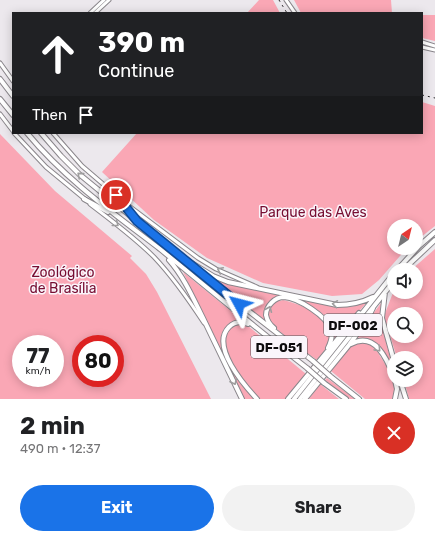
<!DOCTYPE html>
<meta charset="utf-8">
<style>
body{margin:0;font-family:Rubik,sans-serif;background:#f2f2f2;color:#202124;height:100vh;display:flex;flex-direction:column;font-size:15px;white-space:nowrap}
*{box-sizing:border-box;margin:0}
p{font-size:13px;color:#757577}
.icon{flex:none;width:22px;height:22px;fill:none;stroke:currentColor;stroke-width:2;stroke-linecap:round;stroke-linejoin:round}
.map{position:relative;height:399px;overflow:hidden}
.sheet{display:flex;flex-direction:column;background:#fff;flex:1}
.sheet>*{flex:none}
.guide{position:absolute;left:12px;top:12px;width:411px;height:122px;border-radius:0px;box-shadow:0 2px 10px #0003;background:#202124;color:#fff;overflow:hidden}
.needle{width:26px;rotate:35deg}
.fabs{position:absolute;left:387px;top:219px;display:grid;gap:8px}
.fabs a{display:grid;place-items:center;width:36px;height:36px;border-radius:50%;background:#fff;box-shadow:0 2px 10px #0003;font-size:20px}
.speed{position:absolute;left:12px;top:335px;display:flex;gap:8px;font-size:20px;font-weight:700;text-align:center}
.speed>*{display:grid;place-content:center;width:52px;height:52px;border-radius:50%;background:#fff;box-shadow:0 2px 10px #0003;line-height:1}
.speed small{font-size:10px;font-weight:400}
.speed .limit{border:6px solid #d22;background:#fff;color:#111}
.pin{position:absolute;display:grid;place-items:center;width:34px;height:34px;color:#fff;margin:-17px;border:2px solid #fff;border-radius:50%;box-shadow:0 1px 4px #0007}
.me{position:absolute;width:44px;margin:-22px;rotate:308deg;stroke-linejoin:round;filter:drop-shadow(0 0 3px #0008)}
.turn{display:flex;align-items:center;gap:14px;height:84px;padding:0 20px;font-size:18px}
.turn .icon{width:52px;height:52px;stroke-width:2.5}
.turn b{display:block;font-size:28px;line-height:34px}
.then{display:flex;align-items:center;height:38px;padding:0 20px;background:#0003;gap:8px;font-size:15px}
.round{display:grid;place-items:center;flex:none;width:42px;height:42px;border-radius:21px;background:#f2f2f2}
.head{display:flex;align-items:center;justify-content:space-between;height:68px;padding:0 20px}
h1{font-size:24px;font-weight:700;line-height:30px}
.cta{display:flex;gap:8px;margin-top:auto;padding:8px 20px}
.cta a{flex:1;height:46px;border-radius:24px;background:#1a73e8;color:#fff;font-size:16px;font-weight:700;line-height:46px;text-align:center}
.cta a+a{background:#f2f2f2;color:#202124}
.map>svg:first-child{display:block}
</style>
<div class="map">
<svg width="435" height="399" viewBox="0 0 435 399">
<rect width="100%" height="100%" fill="#ece8ed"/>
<path fill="#faa7b5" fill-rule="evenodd" d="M259,0H273L280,13H247Z
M294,0H391L392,13H301Z
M422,15H435V41L422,38Z
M422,102L435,106V226L416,241V226H394V248H407L379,280L362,294L332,296L263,283L207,258L154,220L102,172L137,133H422Z
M0,134L55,191L132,256L130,258L146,274L157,292L211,399H0ZM21,344H55V378H21ZM81,344H115V378H81Z
M435,249V399H409L404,380H416V358H397L384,316L394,290V292H416V270H411ZM394,314H416V336H394Z
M183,272L242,320C219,323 219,338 224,357Z
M208,277L226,283L286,296C270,297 261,304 266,322Z
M293,298L346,307L355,306L368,301L334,340C335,316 313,306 293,298Z
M283,300C301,304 336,318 329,342C327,349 321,354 317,360C305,351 275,331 269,319C267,316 268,311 270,307C273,302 278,301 283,300Z
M381,303L380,313L381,323L394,372C385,356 377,335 355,338Z
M241,324L248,326L306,374L285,399H260C246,386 201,330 241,324Z
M361,342C365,343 369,343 373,346C376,349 378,352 380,356C388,368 399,384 392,399H365L331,371L350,346Z
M230,368L237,379L254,399H244Z
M327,378L355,399H350L325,380Z
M320,384L339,399H309Z"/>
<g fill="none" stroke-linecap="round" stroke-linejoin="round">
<g stroke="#8a868b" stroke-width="5">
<path id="tertiary" d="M286,0L295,13
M90,13L104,0
M95,13L109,0
M422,42L435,46
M422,47L435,50
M0,63L13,81
M0,114L13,131
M14,133L46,167L86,200
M53,133L82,166L117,196
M121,200L198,258L216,269L257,287
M90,204C112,221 134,237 154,257C173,277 189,300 204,323"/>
</g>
<g stroke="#8a868b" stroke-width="6">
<path id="trunk" d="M0,79L13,96
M0,99L13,115
M27,133C65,179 113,213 160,249C209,289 257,329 307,368
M41,133L61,156L79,174L205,277L313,361
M116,195L132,214
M84,199L108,212
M169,260C184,277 193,298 203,318C216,345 229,372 242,399
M190,262L213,276L228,282L337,305C350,305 361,303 373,297
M397,270L419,246L435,232
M403,270L435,240
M385,292L382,318L394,361
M248,324C241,321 234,322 229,327C210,346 244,385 257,399
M274,328C270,325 267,320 266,315C266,306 275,297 284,297C298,298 327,316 331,330C333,336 331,342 328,348
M351,344C375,331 387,359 394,377
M330,376L359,399
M400,380L406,399
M324,383L346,399
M288,399L359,313
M294,399L394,273
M300,399L394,281
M305,399L349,345L367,320L373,308
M395,399L397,389L395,380"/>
</g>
<use href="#tertiary" stroke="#fff" stroke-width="3"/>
<use href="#trunk" stroke="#fff" stroke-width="4"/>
<path stroke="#242224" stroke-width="1" stroke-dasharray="2 4" stroke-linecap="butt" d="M279,0L287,13
M422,95L435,98"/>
<g stroke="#8a868b" stroke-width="6" stroke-linecap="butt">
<path id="trunk-bridge" d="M313,361L330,376
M307,368L324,383"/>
</g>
<use href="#trunk-bridge" stroke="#fff" stroke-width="4"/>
</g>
<defs><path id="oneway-chevron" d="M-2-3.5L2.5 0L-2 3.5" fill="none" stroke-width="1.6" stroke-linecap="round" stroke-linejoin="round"/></defs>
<g stroke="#9e9d9e">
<use href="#oneway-chevron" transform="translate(80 175) rotate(-139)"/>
<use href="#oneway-chevron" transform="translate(116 224) rotate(38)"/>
<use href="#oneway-chevron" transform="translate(220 270) rotate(-154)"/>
<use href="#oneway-chevron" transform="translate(335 304) rotate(-172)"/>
<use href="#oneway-chevron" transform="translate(269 309) rotate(-67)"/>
<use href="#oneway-chevron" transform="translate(378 349) rotate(47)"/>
<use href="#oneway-chevron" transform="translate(234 382) rotate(65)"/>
</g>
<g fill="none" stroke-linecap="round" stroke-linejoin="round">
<g stroke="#114b97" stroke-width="10">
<path id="route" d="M116,195L137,221L239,304"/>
</g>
<use href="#route" stroke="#1a73e8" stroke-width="7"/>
</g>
<g text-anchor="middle" stroke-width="3" stroke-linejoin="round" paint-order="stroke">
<g fill="#faf5fb" stroke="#545154" stroke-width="1">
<rect x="324" y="314" width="58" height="22" rx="3"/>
<rect x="251" y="336" width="56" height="22" rx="3"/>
</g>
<g font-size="13" font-weight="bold" fill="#0d0b0d">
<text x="353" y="330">DF-002</text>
<text x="279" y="352">DF-051</text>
</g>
<g font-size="14" fill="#770e32" stroke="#faf5fb">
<text x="313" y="217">Parque das Aves</text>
<text x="63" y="277">Zoológico<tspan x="63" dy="16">de Brasília</tspan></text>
</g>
</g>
</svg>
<div class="fabs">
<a><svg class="needle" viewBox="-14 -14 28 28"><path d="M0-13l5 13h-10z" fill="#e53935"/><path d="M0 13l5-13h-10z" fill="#757577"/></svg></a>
<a><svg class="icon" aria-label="sound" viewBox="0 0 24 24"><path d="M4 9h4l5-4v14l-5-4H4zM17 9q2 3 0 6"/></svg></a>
<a><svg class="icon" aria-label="search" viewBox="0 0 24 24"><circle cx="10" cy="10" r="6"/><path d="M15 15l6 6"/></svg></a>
<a><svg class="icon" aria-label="layers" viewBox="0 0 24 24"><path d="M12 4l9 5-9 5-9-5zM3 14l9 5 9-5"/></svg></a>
</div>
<div class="speed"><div>77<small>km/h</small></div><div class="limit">80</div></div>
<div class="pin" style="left:116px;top:195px;background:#d93025"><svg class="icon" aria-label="arrive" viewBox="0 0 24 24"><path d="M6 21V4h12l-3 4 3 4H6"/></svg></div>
<svg class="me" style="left:239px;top:304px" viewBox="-20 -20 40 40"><path d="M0-17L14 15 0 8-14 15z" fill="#1a73e8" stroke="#fff" stroke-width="4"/></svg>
<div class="guide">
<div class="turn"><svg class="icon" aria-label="ahead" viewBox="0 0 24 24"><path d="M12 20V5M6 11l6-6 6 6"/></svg><div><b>390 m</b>Continue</div></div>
<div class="then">Then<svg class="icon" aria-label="arrive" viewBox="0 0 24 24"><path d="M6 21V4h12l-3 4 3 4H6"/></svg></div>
</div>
</div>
<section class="sheet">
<div class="head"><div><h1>2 min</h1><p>490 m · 12:37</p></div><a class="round" style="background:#d93025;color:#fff"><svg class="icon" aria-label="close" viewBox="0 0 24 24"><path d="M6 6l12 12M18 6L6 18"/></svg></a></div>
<div class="cta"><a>Exit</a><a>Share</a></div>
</section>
